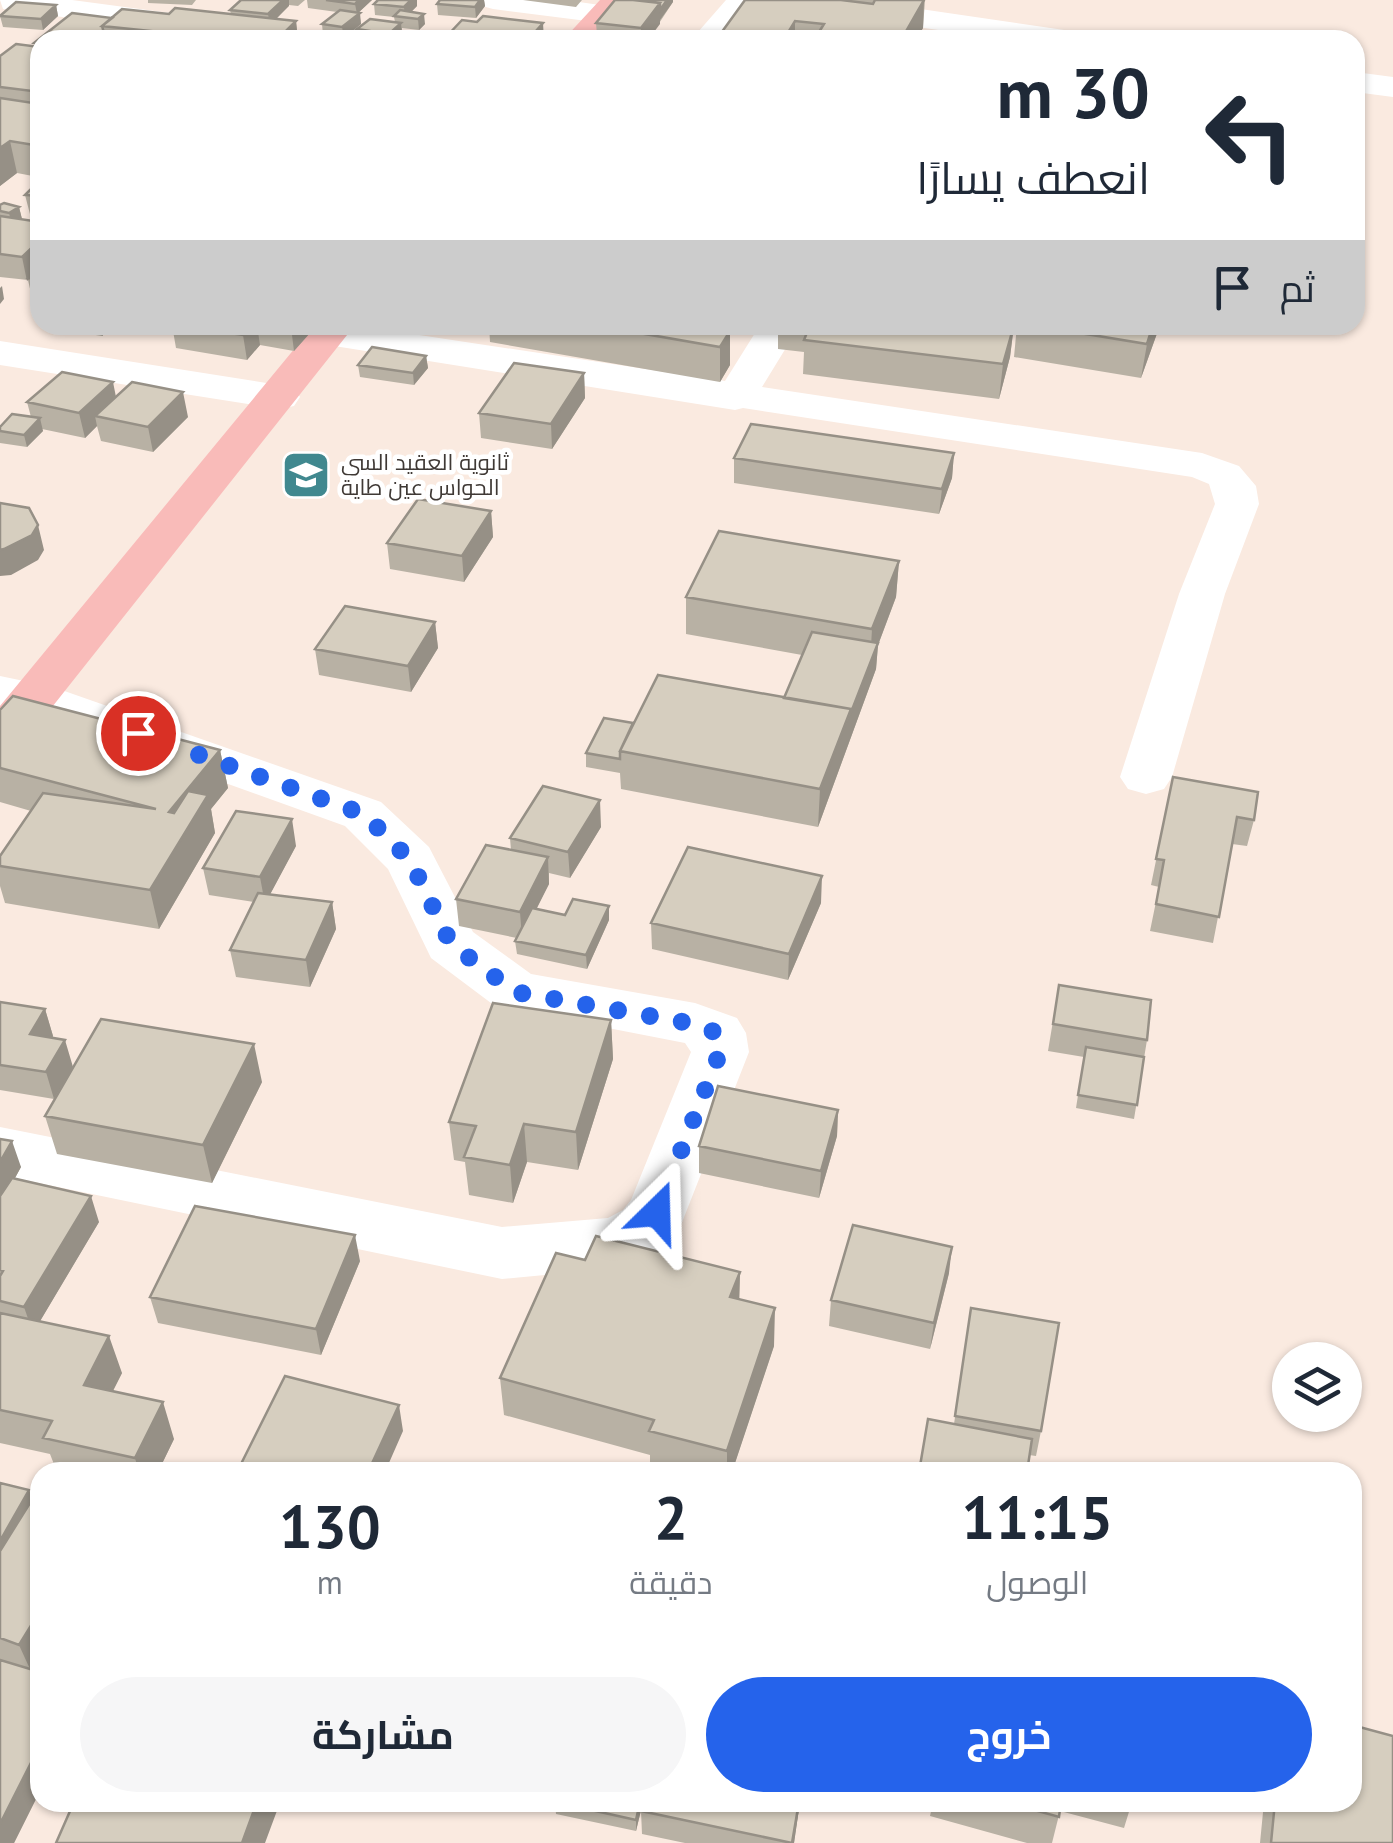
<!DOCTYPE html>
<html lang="ar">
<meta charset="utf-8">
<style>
body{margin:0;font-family:"PT Sans",Cairo,sans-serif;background:#f6f6f7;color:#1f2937;direction:rtl;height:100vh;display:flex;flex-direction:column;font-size:38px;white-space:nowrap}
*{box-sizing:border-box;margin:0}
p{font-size:32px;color:#747a83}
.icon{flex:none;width:55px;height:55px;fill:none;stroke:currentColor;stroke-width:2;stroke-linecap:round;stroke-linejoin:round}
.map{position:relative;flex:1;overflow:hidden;direction:ltr}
.sheet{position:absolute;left:30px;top:1462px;width:1332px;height:350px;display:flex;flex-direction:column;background:#fff;border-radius:30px;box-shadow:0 2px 8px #0004;direction:rtl}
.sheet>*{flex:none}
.hud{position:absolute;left:30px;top:30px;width:1335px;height:305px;border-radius:30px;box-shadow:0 2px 8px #0004;direction:rtl;background:#fff;color:#1f2937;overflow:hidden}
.fabs{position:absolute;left:1272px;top:1342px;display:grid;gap:20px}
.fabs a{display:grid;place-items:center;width:90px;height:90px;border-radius:50%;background:#fff;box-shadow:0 2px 8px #0004;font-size:50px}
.pin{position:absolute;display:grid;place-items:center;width:85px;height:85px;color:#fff;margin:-42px;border:5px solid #fff;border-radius:50%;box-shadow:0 2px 10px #0007}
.me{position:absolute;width:110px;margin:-55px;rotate:22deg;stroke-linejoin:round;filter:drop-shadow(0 0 8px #0008)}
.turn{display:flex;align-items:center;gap:35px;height:210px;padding:0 50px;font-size:45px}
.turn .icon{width:130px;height:130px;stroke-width:2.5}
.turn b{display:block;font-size:70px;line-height:85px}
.then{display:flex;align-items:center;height:95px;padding:0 50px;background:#0003;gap:20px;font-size:38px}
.eta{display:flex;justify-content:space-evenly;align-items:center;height:170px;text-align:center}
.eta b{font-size:60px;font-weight:700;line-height:70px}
.cta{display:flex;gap:20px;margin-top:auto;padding:20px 50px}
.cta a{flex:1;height:115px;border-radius:60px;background:#2563eb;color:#fff;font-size:40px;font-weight:700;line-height:115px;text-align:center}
.cta a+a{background:#f6f6f7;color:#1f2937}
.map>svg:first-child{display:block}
</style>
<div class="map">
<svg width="1393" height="1843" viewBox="0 0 1393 1843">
<rect width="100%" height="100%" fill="#faeae0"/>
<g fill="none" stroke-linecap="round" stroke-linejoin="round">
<path fill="#fff" fill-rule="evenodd" d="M0,0H72L304,31L315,33L320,40H233L3,9Z
M478,0H565L614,7L618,14L614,21L603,23L493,9L482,6Z
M726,0H758L724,40H691Z
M781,0H859L1071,31L1082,33L1087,40H1006L796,9L785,6Z
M1355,72L1393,77V97L1355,92Z
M314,325H353L725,381L760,325H800L762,387L1202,453L1239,466L1256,486L1259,504L1225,594L1172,777L1164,789L1146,794L1128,789L1120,777L1179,594L1215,504L1209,484L1192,477L743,408L735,410L328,345L314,341L308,333Z
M0,341L279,385L294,388L300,397L294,406L279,409L0,365Z
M0,676L53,687L381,802L429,847L473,932L531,974L695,1003L737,1018L746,1033L749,1052L679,1230L667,1246L618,1268L502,1279L0,1175V1127L502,1227L608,1218L623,1210L631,1200L691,1052L685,1043L495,1006L431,958L388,869L345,826L25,711L0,706Z"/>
<path fill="#f9bbb9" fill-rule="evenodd" d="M600,0H632L596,40H563Z
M314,325H355L18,750L0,755V706Z"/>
</g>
<path fill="#b8b1a4" d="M148,0H196L192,5L148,3Z
M241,0H305L298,6L289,5L276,19L296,21L298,40H40V219L31,218L25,195L39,181L38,177L17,173L0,186V56L16,44L35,46L34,43L72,13L112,18L122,9L169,14L175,8L231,14L230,10Z
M307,0H372L359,12L361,24L344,38L323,35L322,24L337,12L308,8Z
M378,0H417V6L411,12L425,24L419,30L402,28V34L396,40H358L357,29L395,22L394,17L375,15L374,4Z
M440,0H484L485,6L476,18L438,15L437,4Z
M523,0H582L576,7Z
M745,0H925L923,28L916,40H716Z
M673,2L648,40H589L597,35L596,23Z
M56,5L58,16L43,30L3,27L0,16Z
M447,36L544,40H447Z
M0,205L19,207L22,219L40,222V303L33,302L28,280L0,277Z
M44,325H113L102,336L45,327Z
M172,325H308L310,333L294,351L260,345L247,360L176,348Z
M489,325H717V328L730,331V365L720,382L490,342Z
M778,325H1014L1010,357L999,399L803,374L804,352L778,349Z
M1017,325H1160L1141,378L1014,357Z
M426,356L428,368L414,385L360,377L358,365Z
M584,373L585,398L552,449L481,438L479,413Z
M116,397L188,417L153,452L101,441L97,426L85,438L42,429L43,431L27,447L0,443V427L31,417L27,402Z
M954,453L952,478L939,514L734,483V458Z
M491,511L493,537L464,582L390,569L387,543Z
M899,561L896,597L878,645L876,669L818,827L621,789L620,773L586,767V753L633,723L784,698L802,655L686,634V597Z
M435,622L438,648L411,692L319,675L315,649Z
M0,710L220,750L228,788L211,809L215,833L159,929L5,903L0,886V856L31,811L0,802Z
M1173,777L1254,820L1247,846L1232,844L1213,943L1150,931L1159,887L1151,885Z
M601,827L570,878L549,873V884L536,909L565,915L609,920L587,969L517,954L515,941L517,938L459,926L456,899L511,850L510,838Z
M296,846L270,894L332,902L336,929L310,987L236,977L230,950L254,902L209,895L203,868Z
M821,903L788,980L652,949L651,923Z
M1059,985L1147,1040L1134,1119L1076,1108L1084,1057L1048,1051Z
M0,1002L45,1009L53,1036L54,1099L0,1090Z
M611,1020L613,1059L578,1170L527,1162L513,1203L469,1195L465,1162L454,1160L449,1122Z
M262,1082L212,1183L57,1154L45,1116Z
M838,1110L837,1136L819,1198L699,1173V1146Z
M0,1139L21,1167L15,1178L99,1222L40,1321L122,1373L113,1391L174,1439L158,1472H57L50,1454L0,1443Z
M585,1260L740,1272L739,1299L774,1346L732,1472H669L650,1467V1455L504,1415L500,1378Z
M360,1261L321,1355L158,1323L150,1297Z
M949,1273L930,1349L829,1326L831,1300Z
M971,1308L1041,1431L1036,1456L1029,1455L954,1424Z
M0,1483L29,1490L33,1499L40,1487V1791L14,1843H0Z
M643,1802L636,1831L556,1814L555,1803Z
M800,1802L794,1843H685L642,1834L641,1811Z
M933,1802H1132L1124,1828L1060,1811L1052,1843H1027L930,1816Z
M1264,1802H1352L1393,1843H1260Z"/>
<path fill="#969086" d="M283,0H289V6L270,25L268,14Z
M359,0H372L357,14L355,4Z
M411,0H417V6L405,18L404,7Z
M480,0H484L485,6L476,18L475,7Z
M667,0H673V2L660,20V24L648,40H641V28L660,3Z
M924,0L923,28L916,40H901Z
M56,5L58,16L43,30L41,19Z
M360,13L361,24L344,38L342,27Z
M424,14L425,24L419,30L418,19Z
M296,21L298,40H277Z
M795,21V40H786V36Z
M401,23L402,34L396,40H389V34Z
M543,23L544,40H528Z
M40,84V110L36,113L32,91Z
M10,141L17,173L0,186V148Z
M19,207L22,219L12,225L9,213Z
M40,240V269L27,281L22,257Z
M2,286L4,299L0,304V288Z
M100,325H113L102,336Z
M253,325H257L260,345L247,360L243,335Z
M292,325H308L310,333L294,351L291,327Z
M1014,325L1010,357L999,399L1003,364Z
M1153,325H1160L1141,378L1147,344Z
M730,331V365L720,382V347Z
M426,356L428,368L414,385L413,373Z
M584,373L585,398L552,449L551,424Z
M113,382L118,407L95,416L97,426L85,438L79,413Z
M183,392L188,417L153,452L148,427Z
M40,418L43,431L27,447L24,435Z
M954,453L952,478L939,514L942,489Z
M491,511L493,537L464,582L462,556Z
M38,525L44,550L38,560L11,575L0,576V550Z
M899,561L896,597L878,645L876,669L818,827L820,789L870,664L872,629Z
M435,622L438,648L411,692L408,666Z
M220,750L228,788L211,809L215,833L159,929L150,890L169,812Z
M600,800L601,827L570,878L568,852Z
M292,819L296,846L265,904L260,877Z
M548,857L549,884L522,938L520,912Z
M822,876L821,903L788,980L789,954Z
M332,902L336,929L310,987L306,960Z
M609,906V920L587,969L586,955Z
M45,1009L53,1036L38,1061L30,1034Z
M611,1020L613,1059L578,1170L576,1132Z
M65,1040L73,1067L54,1099L46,1072Z
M254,1044L262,1082L212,1183L203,1145Z
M838,1110L837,1136L819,1198L821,1171Z
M524,1124L527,1162L513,1203L510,1165Z
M12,1141L21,1167L0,1205V1162Z
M91,1196L99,1222L33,1333L24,1307Z
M355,1235L360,1261L321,1355L316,1329Z
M952,1247L949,1273L930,1349L934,1323Z
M740,1272L739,1310L730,1297Z
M775,1308L774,1346L732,1472H727V1451Z
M109,1336L122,1373L97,1422L84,1385Z
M163,1402L174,1439L158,1472H139L135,1458Z
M399,1405L403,1431L385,1472H368Z
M29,1490L39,1515L0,1586V1541Z
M40,1611V1671L35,1680L19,1645Z
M40,1745V1791L14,1843H0V1824Z
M257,1802H276L278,1808L265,1843H242Z
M640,1802H643L636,1831V1820Z
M799,1802H800L794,1843H792Z"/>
<path fill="#d6cebf" stroke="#969086" stroke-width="2.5" d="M241,0H283L268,14L230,10Z
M326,0H359L355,4Z
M378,0H411L404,7L374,4Z
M440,0H480L475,7L437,4Z
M615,0H633L660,3L641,28L596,23Z
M633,0H667L660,10V3Z
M745,0H841L873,4L875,0H924L901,40H814L824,24L795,21L786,36L766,33L761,40H716Z
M16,2L56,5L41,19L0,16Z
M175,8L296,21L277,40H207L209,37L102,26L122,9L169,14Z
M340,10L360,13L342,27L322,24Z
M400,10L424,14L418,19L394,16Z
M72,13L112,18L102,26L104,33L95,40H40V44L34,43Z
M483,16L543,23L528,40H482L447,36L462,20L477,22Z
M370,19L401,23L389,34L357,29Z
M140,33L202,40H132Z
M593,34L637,39L589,40Z
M16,44L40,47V84L32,91L0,87V56Z
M0,98L40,104V146L10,141L0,148Z
M40,180V196L25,195Z
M4,203L19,207L9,213L0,211V205Z
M0,216L40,222V240L22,257L0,254Z
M40,266V280L28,278Z
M176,325H253L243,335Z
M593,325H700L730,331L720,347Z
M810,325H1014L1003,364L804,340Z
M1031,325H1153L1147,344Z
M372,347L426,356L413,373L358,365Z
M514,363L584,373L551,424L479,413Z
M62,372L113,382L79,413L27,402Z
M132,382L183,392L148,427L95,416Z
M12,414L40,418L24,435L0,431V427Z
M751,424L954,453L942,489L734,458Z
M418,499L491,511L462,556L387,543Z
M0,503L29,508L38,525L32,535L4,549L0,550Z
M719,531L899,561L872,629L686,597Z
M345,606L435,622L408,666L315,649Z
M812,632L878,643L850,715L851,709L784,698Z
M658,675L851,709L820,789L620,751Z
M13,696L220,750L169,812L174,813L188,791L208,795L150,890L0,866V856L43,793L156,809L0,768V710Z
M604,718L633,723L620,751V759L586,753Z
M1173,777L1258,792L1254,820L1237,817L1219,917L1156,904L1164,860L1156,859Z
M543,786L600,800L568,852L510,838Z
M236,811L292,819L260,877L203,868Z
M486,845L548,857L520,912L456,899Z
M688,847L822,876L789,954L651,923Z
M258,893L332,902L306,960L230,950Z
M573,899L609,906L586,955L515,941L532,908L565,915Z
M1059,985L1151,1000L1147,1040L1053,1024Z
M0,1002L45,1009L30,1034L65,1040L46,1072L0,1065Z
M493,1003L611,1020L576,1132L524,1124L510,1165L464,1157L476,1126L449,1122Z
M101,1019L254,1044L203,1145L45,1116Z
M1086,1047L1144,1057L1137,1105L1078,1095Z
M718,1086L838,1110L821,1171L699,1146Z
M0,1139L12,1141L0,1162Z
M12,1178L91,1196L24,1307L0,1301V1276L3,1271L0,1270V1196Z
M195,1206L355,1235L316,1329L150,1297Z
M853,1225L952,1247L934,1323L831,1300Z
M596,1236L740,1272L730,1297L775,1308L727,1451L649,1431L654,1420L500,1378L556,1253L585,1260Z
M971,1308L1059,1323L1041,1431L955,1416Z
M0,1313L109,1336L84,1385L163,1402L135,1458L43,1438L52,1421L0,1410Z
M285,1376L399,1405L368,1472H237Z
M928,1419L1032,1439L1027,1472H919Z
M0,1483L29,1490L0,1541Z
M40,1487V1611L19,1645L0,1638V1551Z
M0,1660L40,1672V1745L0,1824Z
M1352,1725L1393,1736V1843H1271L1275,1802H1352Z
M74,1802H257L242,1843H56Z
M555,1802H640L636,1820Z
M643,1802H799L792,1843L641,1811Z
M1006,1802H1061L1059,1817Z"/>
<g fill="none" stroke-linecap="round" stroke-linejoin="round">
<path stroke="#2563eb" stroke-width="18" stroke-dasharray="0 32.4" d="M138,733L364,814L410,860L451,944L515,992L695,1024L717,1033L720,1052L657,1212"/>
</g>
<defs>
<g id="school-square" transform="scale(2.5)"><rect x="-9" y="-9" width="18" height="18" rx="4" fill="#40888f" stroke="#fff"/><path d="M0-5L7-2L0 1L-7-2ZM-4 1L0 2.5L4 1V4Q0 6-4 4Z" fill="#fff"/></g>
</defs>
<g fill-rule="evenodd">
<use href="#school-square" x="306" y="475"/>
</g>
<g text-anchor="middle" stroke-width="9" stroke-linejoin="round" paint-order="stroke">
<g font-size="22" fill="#3f3935" stroke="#fff" text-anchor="start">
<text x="341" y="470">ثانوية العقيد السي<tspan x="341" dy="25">الحواس عين طاية</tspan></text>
</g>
</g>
</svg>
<div class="fabs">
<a><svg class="icon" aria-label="layers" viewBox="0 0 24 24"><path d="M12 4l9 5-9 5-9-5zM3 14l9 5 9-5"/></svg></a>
</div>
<div class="pin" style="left:138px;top:733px;background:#d93025"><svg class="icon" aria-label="arrive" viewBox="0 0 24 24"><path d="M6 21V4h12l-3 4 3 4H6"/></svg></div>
<svg class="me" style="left:657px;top:1212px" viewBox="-20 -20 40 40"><path d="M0-17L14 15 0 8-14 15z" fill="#2563eb" stroke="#fff" stroke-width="4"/></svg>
<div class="hud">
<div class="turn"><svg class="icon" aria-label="left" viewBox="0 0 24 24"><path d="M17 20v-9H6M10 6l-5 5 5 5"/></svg><div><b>30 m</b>انعطف يسارًا</div></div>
<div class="then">ثم<svg class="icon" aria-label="arrive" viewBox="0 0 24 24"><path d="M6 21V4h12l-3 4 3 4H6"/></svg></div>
</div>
<section class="sheet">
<div class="eta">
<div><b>11:15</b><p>الوصول</p></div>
<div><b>2</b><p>دقيقة</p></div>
<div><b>130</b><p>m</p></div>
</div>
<div class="cta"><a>خروج</a><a>مشاركة</a></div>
</section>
</div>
